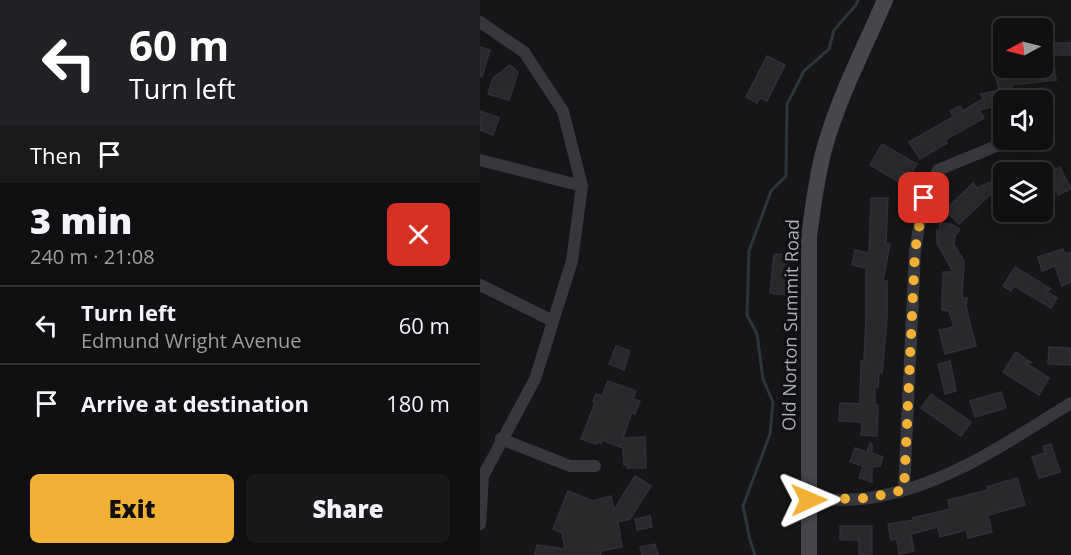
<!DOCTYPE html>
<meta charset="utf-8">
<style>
body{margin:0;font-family:"Open Sans",sans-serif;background:#19191b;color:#f1f3f6;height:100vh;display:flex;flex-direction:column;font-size:22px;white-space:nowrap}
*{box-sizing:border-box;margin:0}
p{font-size:20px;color:#9c9d9f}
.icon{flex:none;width:33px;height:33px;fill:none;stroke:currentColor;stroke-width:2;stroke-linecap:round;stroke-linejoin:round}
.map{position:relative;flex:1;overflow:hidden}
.side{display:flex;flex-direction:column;background:#101012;width:480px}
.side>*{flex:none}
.guide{background:#202124;color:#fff;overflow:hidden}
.needle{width:39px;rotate:263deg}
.buttons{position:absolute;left:513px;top:18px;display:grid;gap:12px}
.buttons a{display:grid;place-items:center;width:60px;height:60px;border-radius:9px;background:#101012;box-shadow:0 3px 15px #0003,0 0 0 2px #303032;font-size:30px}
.pin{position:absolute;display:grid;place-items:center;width:51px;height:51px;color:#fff;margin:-26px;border-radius:12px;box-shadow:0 3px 9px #0006}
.me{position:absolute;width:66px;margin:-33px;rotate:89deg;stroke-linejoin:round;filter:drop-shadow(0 0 4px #0008)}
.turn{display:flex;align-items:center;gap:21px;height:126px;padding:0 30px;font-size:27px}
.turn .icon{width:78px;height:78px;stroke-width:2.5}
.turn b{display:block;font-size:42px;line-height:51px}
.then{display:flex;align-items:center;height:57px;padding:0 30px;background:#0003;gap:12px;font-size:22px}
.round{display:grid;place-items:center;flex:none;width:63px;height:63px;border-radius:9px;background:#19191b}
.summary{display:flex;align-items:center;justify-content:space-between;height:102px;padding:0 30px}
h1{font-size:36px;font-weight:800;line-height:45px}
.cta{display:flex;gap:12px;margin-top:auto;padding:12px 30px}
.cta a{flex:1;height:69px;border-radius:9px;background:#f2b134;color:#111;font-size:24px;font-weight:800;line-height:69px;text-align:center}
.cta a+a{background:#19191b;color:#f1f3f6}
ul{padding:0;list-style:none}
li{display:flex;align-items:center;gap:18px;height:78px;padding:0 30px;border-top:2px solid #303032}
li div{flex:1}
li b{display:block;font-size:22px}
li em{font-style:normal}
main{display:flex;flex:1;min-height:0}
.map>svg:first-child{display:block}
</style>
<main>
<section class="side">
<div class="guide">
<div class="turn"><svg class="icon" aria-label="left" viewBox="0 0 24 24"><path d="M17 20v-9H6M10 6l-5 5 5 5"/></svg><div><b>60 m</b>Turn left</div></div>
<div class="then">Then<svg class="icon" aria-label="arrive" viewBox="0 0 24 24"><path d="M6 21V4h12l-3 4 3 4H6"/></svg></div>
</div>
<div class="summary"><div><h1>3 min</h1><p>240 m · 21:08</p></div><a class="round" style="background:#d93025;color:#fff"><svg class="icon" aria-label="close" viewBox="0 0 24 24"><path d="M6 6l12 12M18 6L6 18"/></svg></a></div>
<ul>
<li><svg class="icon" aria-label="left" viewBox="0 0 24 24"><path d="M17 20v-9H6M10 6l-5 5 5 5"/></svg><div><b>Turn left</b><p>Edmund Wright Avenue</p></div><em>60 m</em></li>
<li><svg class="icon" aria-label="arrive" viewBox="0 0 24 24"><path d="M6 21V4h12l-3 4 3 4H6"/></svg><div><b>Arrive at destination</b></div><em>180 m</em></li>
</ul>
<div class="cta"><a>Exit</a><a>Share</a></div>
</section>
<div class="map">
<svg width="591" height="555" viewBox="0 0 591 555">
<rect width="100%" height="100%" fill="#161618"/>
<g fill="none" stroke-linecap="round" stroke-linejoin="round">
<path stroke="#2c353c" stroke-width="3" d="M275,555L270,540L263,506L290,434L293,402L283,379L277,334L267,315L269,251L291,191L306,176L307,104L324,71L349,49L354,30L376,5L378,0"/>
</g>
<path fill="#29292c" stroke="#303034" stroke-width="1.5" d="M575,43H591V55H573L576,80L531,85L535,100H524V104L499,110L504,118L465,140L467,143L440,159L429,142L473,117L470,111L480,106L483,111L503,99L501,94L519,90L516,78L537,73L536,68H562V45Z
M0,47L10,50L2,77L0,76Z
M287,56L305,65L287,101L280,98L277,103L266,97Z
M30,65L38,72L29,100L8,94L13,78Z
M0,111L19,118L13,135L0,130Z
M402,144L437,164L430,176L422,172L417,181L390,165Z
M580,167L591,189L578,195L577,191L562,198V178Z
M524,176V223L511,194L479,224L465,210L493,183L497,188Z
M391,198H408L406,243L410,244L403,281H407V318L402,373H399L398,387H395V405H398L397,436L381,435L382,422L359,421L360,403L380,404L381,361H384L386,317V268L372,265L375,250L389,253Z
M460,223L471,224L480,229L475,236L474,245L484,261L482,298H487L486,307L496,346L465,354L459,330L474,327L469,311L462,310L463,272H473L457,243V230H460Z
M583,249L585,254L591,252V282L582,286L575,266L562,271L558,257Z
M294,254L309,255L306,284H309L308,295L290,293Z
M535,267L571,289L566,291L577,298L571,308L534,286L531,291L523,286Z
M136,346L150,351L144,370L129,364Z
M569,347L591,348V365L568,364Z
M536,352L552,363L544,362L569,378L559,395L523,372Z
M470,361L476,391L465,394L458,364Z
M128,381L156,391L153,399L160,401L155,414L152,412L143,438L165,437L166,468H147V465H144L143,448L122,440L121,443L117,442L116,444L101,439L115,403L113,402L116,394L122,396Z
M521,392L526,408L495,417L490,401Z
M451,394L491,422L481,436L441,408Z
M390,443L392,444V453L403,457L400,466L392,467V482L379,478L383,466L370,462L375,448L387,452Z
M571,444L580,472L559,478L552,457L565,453L563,446Z
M155,476L171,486L150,519L138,522L142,547L120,551L121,555H55L57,545L85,549L82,533L73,529L88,491L113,501L131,496L134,510Z
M537,478L545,505L508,515L512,532L488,538L486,530L460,537L458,527L431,534L434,551L419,554L417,539L411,540L408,524L434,520L433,518L470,509L468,500L508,490L507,487Z
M170,516L172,527L157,530L155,519Z
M360,526H392V555H379V540H360Z
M175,544L178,555H162L160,547Z"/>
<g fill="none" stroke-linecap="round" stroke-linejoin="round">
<path stroke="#37383d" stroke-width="12" d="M0,22L44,52L83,111L102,186L92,261L55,379L3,476L0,524
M562,126L567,125
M0,160L102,186
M0,285L73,321
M21,439L90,466H115
M424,490L435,251L444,198L458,170L531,140
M329,500C349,499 370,501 389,498C464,487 528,442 591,403"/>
<path stroke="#45474d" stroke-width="16" d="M329,555V237C333,208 336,179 344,150C358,98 384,49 405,0"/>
</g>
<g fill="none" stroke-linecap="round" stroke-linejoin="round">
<path stroke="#f2b134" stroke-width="10" stroke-dasharray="0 18" d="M329,500L388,498L424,490L435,251L444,198"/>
</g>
<g text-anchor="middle" stroke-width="6" stroke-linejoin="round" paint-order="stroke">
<g font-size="18" fill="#a8adb8" stroke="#111113">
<text transform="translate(311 325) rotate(-89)" y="6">Old Norton Summit Road</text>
</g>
</g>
</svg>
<div class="buttons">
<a><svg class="needle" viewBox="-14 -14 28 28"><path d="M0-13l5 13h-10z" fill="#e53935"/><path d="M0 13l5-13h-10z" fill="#9c9d9f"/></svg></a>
<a><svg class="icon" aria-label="sound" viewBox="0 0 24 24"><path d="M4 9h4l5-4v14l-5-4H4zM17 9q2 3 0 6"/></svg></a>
<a><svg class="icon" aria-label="layers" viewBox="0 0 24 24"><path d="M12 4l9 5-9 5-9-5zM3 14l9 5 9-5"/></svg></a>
</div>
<div class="pin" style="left:444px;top:198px;background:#d93025"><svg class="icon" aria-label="arrive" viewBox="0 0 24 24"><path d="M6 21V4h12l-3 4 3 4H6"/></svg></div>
<svg class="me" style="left:329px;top:500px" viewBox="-20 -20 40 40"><path d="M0-17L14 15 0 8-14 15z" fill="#f2b134" stroke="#fff" stroke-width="4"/></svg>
</div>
</main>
